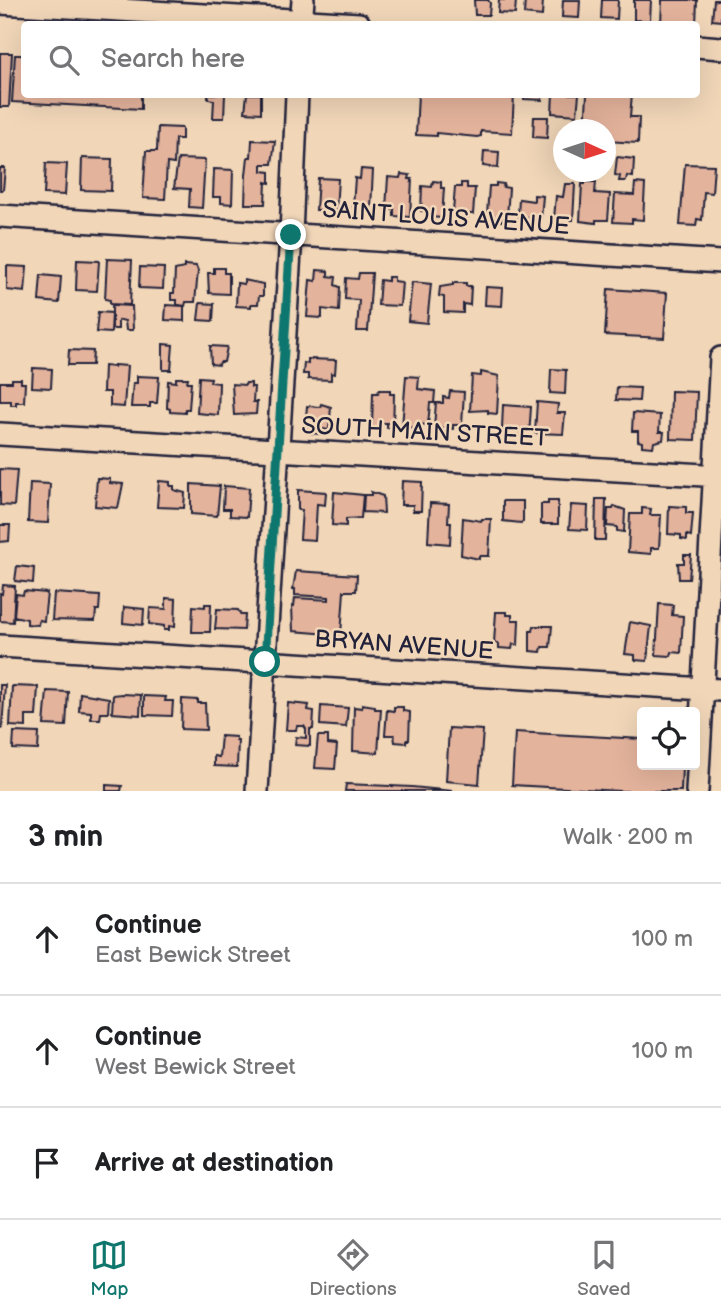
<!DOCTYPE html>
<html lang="en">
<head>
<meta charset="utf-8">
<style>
  body { margin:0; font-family:"Balsamiq Sans",sans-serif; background:#f2f2f2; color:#202124 }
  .controls { position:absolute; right:21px; bottom:21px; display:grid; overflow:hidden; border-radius:7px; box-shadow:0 7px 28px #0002 }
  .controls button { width:63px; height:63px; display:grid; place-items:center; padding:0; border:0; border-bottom:2px solid #e0e0e0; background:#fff; color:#202124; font:35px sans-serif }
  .compass { position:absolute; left:553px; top:119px; width:63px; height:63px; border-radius:50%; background:#fff; box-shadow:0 7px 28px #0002; rotate:93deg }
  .stop { position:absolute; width:21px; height:21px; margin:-16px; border:5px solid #0f766e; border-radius:50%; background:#fff }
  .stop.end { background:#0f766e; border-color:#fff; box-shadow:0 2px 7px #0008 }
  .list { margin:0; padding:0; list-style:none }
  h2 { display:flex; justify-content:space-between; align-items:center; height:91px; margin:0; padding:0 28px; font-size:30px }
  h2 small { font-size:23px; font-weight:400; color:#757577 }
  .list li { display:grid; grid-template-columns:46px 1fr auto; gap:21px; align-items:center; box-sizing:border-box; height:112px; padding:0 28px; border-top:2px solid #e0e0e0 }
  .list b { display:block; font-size:26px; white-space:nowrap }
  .list p { margin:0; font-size:23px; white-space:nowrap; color:#757577 }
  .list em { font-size:23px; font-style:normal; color:#757577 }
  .icon { flex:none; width:38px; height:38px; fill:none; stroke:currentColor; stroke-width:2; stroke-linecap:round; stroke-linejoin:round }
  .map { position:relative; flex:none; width:721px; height:791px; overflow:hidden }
  .search { position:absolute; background:#fff; box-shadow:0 7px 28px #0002; left:21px; right:21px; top:21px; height:77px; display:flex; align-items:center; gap:18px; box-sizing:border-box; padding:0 24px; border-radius:7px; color:#757577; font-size:26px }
  .sheet { height:427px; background:#fff }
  nav { display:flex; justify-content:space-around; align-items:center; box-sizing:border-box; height:98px; border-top:2px solid #e0e0e0; background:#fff; font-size:19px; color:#757577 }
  nav a { display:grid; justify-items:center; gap:4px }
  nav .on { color:#0f766e }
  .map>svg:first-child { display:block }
</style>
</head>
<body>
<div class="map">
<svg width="721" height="791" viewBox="0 0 721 791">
  <rect width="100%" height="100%" fill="#f1d6b8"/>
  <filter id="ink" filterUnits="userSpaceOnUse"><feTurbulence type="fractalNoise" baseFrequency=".0143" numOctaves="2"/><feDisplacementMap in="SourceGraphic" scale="14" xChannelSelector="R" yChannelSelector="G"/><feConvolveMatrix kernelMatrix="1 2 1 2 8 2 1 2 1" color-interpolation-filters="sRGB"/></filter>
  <g filter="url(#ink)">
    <path fill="#e4b39c" stroke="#22223b" stroke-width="2" d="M 474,0 L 488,0 L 490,3 L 489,15 L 475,15 Z
      M 499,0 L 516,0 L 515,14 L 498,13 Z
      M 525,0 L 543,0 L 542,16 L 524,14 Z
      M 563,0 L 580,0 L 579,18 L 562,17 Z
      M 602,0 L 618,0 L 617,19 L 601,18 Z
      M 634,0 L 651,0 L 650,21 L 634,20 Z
      M 662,0 L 697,0 L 696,24 L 661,24 Z
      M 714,0 L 721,0 L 721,21 L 712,20 Z
      M 0,53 L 12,53 L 9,107 L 0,107 Z
      M 15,55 L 24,55 L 24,94 L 141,94 L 141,109 L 12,102 Z
      M 208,94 L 225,94 L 224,118 L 213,118 L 214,100 L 208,99 Z
      M 247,94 L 261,94 L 261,113 L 245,112 Z
      M 418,94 L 514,94 L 512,133 L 481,131 L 481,136 L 477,137 L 437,133 L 437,136 L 416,135 Z
      M 524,94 L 543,94 L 542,100 L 524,99 Z
      M 553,94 L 579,94 L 577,115 L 552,113 Z
      M 587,94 L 632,94 L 630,117 L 639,117 L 638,143 L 606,141 L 606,130 L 585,130 Z
      M 534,117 L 548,117 L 547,138 L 533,137 Z
      M 158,127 L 182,128 L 182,139 L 175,139 L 174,164 L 167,163 L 165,199 L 143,198 L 146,151 L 157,151 Z
      M 252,140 L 275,141 L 272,164 L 262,164 L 262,171 L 270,172 L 270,183 L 266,182 L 265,204 L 245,204 L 246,175 L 248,157 L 251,157 Z
      M 484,151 L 499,152 L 498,168 L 483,166 Z
      M 617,157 L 634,159 L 633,177 L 627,176 L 626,181 L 619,181 L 620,176 L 615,175 Z
      M 82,158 L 112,159 L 111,191 L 81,190 Z
      M 178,159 L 205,160 L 202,208 L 189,207 L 190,189 L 174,188 Z
      M 46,163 L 67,164 L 65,195 L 44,194 Z
      M 685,164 L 714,165 L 712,193 L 704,192 L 702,220 L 697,219 L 696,226 L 680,225 Z
      M 0,168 L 5,168 L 3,190 L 0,190 Z
      M 214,169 L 233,170 L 232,204 L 221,203 L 221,197 L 213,197 Z
      M 361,169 L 373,170 L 371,208 L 368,208 L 368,211 L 354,210 L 353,206 L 355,178 L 360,179 Z
      M 401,174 L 410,175 L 409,179 L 412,179 L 410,217 L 394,216 L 394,209 L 386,209 L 388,177 L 400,178 Z
      M 318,178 L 338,179 L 336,210 L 316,210 Z
      M 433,181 L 441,182 L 441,188 L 444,188 L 442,218 L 430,217 L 430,211 L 421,211 L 422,186 L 432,187 Z
      M 585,182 L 596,182 L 595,193 L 610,194 L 608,220 L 596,220 L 596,223 L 580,221 L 582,184 L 585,184 Z
      M 461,183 L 467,183 L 467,188 L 475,188 L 473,214 L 468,214 L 468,217 L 459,217 L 459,213 L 453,212 L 455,187 L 461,187 Z
      M 496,183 L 504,184 L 503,187 L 509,188 L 507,217 L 502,216 L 502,221 L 492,220 L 493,215 L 487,215 L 489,186 L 496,186 Z
      M 635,183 L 645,184 L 643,220 L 632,219 L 632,223 L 613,222 L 615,194 L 634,195 Z
      M 565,184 L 575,184 L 573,220 L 569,220 L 569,222 L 554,219 L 556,196 L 563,197 Z
      M 534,195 L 543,196 L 541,218 L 534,218 L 534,221 L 527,220 L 527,217 L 518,216 L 519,199 L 534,201 Z
      M 107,259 L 132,260 L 130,305 L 110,304 L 110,300 L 105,299 Z
      M 77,260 L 99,261 L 97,291 L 76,290 Z
      M 184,265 L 196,266 L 198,271 L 195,302 L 186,302 L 185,306 L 177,305 L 177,300 L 171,300 L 171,293 L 174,293 L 175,270 L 184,268 Z
      M 7,266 L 27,267 L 25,292 L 7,290 Z
      M 140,267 L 164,268 L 163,289 L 139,288 Z
      M 214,268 L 224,268 L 224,273 L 229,273 L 229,294 L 209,293 L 208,273 L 214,273 Z
      M 317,270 L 328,271 L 328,276 L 336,277 L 335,285 L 340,287 L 339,311 L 322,309 L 322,318 L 307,317 L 310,280 L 316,281 Z
      M 359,273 L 372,273 L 368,331 L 357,331 L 359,300 L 345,299 L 346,278 L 358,279 Z
      M 41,275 L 61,277 L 59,303 L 39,301 Z
      M 388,277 L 394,277 L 394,281 L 402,282 L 400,306 L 378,305 L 380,280 L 388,281 Z
      M 244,280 L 263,284 L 263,296 L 259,296 L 258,304 L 251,304 L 251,307 L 236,306 L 237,283 L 244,284 Z
      M 412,282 L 431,284 L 427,323 L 408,321 Z
      M 453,283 L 466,283 L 466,286 L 471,286 L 470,305 L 463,304 L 463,313 L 444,312 L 444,297 L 439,296 L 440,287 L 453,285 Z
      M 486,287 L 503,288 L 502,306 L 485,305 Z
      M 608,289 L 667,293 L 664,338 L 605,335 Z
      M 200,303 L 214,304 L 213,321 L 198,320 Z
      M 112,305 L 132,306 L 133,330 L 126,330 L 125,321 L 121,320 L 118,321 L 118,329 L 112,329 Z
      M 166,305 L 184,306 L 184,321 L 165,320 Z
      M 98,312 L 112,313 L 111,333 L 96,332 Z
      M 163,344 L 173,345 L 171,370 L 163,370 Z
      M 210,346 L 227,347 L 224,362 L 220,362 L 219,365 L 211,364 Z
      M 69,350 L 93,351 L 92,365 L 68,365 Z
      M 308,359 L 336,360 L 335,374 L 331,373 L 331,380 L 308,379 L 308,374 L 303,374 L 304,363 L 308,364 Z
      M 114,365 L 127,366 L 124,407 L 110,406 L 110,392 L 103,392 L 104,366 L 114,367 Z
      M 33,368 L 52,369 L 51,388 L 32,387 Z
      M 551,369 L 566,370 L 565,394 L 550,393 Z
      M 481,372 L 499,376 L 497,414 L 488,413 L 488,410 L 470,411 L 472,375 L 481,376 Z
      M 137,376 L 159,377 L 157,403 L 150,403 L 150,407 L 131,407 L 133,383 L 137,383 Z
      M 406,376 L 419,377 L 418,389 L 435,391 L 434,403 L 430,403 L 428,425 L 418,424 L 418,428 L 402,427 Z
      M 199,377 L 211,378 L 210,382 L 219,383 L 218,415 L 197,413 Z
      M 176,378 L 188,378 L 187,382 L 191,382 L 189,409 L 185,409 L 185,413 L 170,412 L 170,409 L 167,408 L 168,381 L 176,382 Z
      M 12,379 L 21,379 L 21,383 L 25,383 L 24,402 L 16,402 L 16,405 L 11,405 L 11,401 L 0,401 L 0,382 L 12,382 Z
      M 246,383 L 251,383 L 251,387 L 254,387 L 253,402 L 257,402 L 256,414 L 234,415 L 232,384 L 245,385 Z
      M 617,387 L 640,388 L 639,401 L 616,400 Z
      M 379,390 L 390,390 L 390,394 L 394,394 L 393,429 L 387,428 L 387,423 L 380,423 L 379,428 L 372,428 L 373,393 L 378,393 Z
      M 450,391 L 464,392 L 462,425 L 453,425 L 453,429 L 434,427 L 436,403 L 443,403 L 443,397 L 449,398 Z
      M 671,391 L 697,392 L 695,440 L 670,439 Z
      M 537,402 L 558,404 L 557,413 L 565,413 L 563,434 L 535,433 Z
      M 321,404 L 331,407 L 329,430 L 321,429 L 321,434 L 309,433 L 309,428 L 305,428 L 307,406 L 320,407 Z
      M 503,405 L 531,407 L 529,437 L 510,436 L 510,430 L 502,429 Z
      M 633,413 L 660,415 L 659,432 L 664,432 L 663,440 L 654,442 L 653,447 L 642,446 L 642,442 L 638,441 L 638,431 L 632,431 Z
      M 0,469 L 17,470 L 14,506 L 0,505 Z
      M 97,478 L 110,479 L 110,483 L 123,484 L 118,508 L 95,506 Z
      M 159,481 L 170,482 L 170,486 L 174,486 L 174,490 L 185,493 L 184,508 L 157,507 Z
      M 402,481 L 422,482 L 421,511 L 413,511 L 413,505 L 401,505 Z
      M 30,483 L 50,484 L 48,523 L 28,522 Z
      M 191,484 L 220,486 L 217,516 L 191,514 Z
      M 224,486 L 249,488 L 247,517 L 230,516 L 230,509 L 223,509 Z
      M 298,490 L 326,492 L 325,505 L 317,504 L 315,540 L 300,539 L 302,510 L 298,510 Z
      M 334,492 L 363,495 L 361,518 L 346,519 L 346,526 L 332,525 Z
      M 371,492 L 383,496 L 384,513 L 363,512 L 364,495 L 371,495 Z
      M 596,499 L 606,499 L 605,540 L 595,540 Z
      M 503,501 L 523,501 L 523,521 L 521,523 L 503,521 Z
      M 548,501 L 558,501 L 558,524 L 541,524 L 541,504 L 548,504 Z
      M 430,503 L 449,504 L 448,522 L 451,522 L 450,544 L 428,542 Z
      M 571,505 L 588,506 L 587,530 L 569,529 Z
      M 614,506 L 625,510 L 624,532 L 617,531 L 617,527 L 607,526 L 608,509 L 613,509 Z
      M 669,506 L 686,507 L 686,513 L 693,513 L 691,536 L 687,535 L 687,540 L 681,539 L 681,535 L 668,534 Z
      M 642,508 L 651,509 L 650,515 L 661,515 L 659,548 L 651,548 L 651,554 L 628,552 L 630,514 L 642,514 Z
      M 463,518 L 481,521 L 482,519 L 491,519 L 489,556 L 479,556 L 479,559 L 461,555 Z
      M 0,525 L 10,525 L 9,541 L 0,542 Z
      M 684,555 L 691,555 L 689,579 L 679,579 L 678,563 L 684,563 Z
      M 17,566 L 34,568 L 33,583 L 15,581 Z
      M 296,571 L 357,575 L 356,591 L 344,591 L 341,635 L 293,631 L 292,606 L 294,606 L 295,598 L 329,600 L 329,597 L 295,595 L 295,589 L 293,589 Z
      M 3,585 L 15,586 L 13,622 L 0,621 L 0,593 L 2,594 Z
      M 24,591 L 47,593 L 44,621 L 39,620 L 38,625 L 27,624 L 27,619 L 14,616 L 16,594 L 23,595 Z
      M 54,593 L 100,596 L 99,610 L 96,610 L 95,621 L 52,620 Z
      M 166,598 L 176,599 L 175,627 L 169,626 L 169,630 L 164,630 L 164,626 L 149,624 L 150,608 L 166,609 Z
      M 205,604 L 211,604 L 210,632 L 192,632 L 193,606 L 205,607 Z
      M 659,604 L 673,605 L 672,615 L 683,616 L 681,653 L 672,652 L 671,656 L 656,655 Z
      M 124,607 L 144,609 L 143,625 L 123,623 Z
      M 217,609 L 238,610 L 241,615 L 245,615 L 244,630 L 215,629 Z
      M 496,612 L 507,612 L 507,615 L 512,615 L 512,620 L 519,620 L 518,645 L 513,644 L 512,649 L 499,648 L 499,644 L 494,643 Z
      M 630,622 L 651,626 L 647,661 L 635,660 L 635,655 L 625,654 Z
      M 534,626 L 552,626 L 550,647 L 542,647 L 541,652 L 530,651 L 530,631 L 533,631 Z
      M 0,685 L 5,685 L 2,729 L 0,728 Z
      M 12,686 L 38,687 L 36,716 L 26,716 L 26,727 L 10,726 Z
      M 47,691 L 68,692 L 66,726 L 44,725 Z
      M 80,693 L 109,698 L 108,713 L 101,713 L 100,719 L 91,719 L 91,712 L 79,711 Z
      M 122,694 L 141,695 L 140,715 L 112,713 L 113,695 Z
      M 144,696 L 166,697 L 165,701 L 173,701 L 172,716 L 144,715 Z
      M 182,699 L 198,700 L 198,703 L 205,703 L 206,730 L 181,729 Z
      M 288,703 L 309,705 L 308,710 L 314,711 L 313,729 L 310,729 L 310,746 L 295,745 L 296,737 L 306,738 L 306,729 L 304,726 L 297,726 L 296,730 L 286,730 Z
      M 362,704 L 375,706 L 375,709 L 381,709 L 378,753 L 353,751 L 354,707 L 362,708 Z
      M 321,706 L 348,708 L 346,727 L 320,725 Z
      M 394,707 L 403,707 L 403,711 L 410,712 L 409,740 L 406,740 L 406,743 L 395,742 L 394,735 L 385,735 L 387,710 L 394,711 Z
      M 449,728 L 483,730 L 479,784 L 446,781 Z
      M 14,732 L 39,733 L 38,750 L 13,749 Z
      M 515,732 L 642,739 L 642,765 L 682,765 L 681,791 L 620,791 L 512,785 Z
      M 221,736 L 236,737 L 236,740 L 238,740 L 237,767 L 214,766 L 214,756 L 219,757 Z
      M 318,736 L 328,736 L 328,744 L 337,745 L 335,769 L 315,768 Z
      M 346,784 L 412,787 L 453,791 L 345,791 Z
      M 106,785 L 122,786 L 121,791 L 106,791 Z"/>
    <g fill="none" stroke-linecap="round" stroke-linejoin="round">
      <defs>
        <path id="minor" d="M 0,3 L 359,24
          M 301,24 L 303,0
          M 696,46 L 721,48
          M 0,216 L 721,262
          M 0,434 L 721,476
          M 0,646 L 721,690
          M 257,791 L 291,235 L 297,94
          M 697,791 L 721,358"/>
      </defs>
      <use href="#minor" stroke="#22223b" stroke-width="26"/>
      <use href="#minor" stroke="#f1d6b8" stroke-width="21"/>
    </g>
  </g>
  <g fill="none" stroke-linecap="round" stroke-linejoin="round" filter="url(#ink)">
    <path stroke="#0f766e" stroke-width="9" d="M 265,662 L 291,235"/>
  </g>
  <g text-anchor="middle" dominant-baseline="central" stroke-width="5" stroke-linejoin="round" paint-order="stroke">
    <g font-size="24" fill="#22223b" stroke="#f1d6b8">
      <text transform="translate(446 218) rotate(4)">SAINT LOUIS AVENUE</text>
      <text transform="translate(425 432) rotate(3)">SOUTH MAIN STREET</text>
      <text transform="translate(404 645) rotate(4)">BRYAN AVENUE</text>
    </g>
  </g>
</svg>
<div class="controls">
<button><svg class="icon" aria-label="locate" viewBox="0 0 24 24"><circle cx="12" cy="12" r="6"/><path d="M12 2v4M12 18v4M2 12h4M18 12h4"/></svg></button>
</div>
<svg class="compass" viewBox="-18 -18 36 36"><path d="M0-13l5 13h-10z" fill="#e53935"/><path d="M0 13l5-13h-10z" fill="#757577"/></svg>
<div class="stop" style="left:265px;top:662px"></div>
<div class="stop end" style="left:291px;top:235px"></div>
<div class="search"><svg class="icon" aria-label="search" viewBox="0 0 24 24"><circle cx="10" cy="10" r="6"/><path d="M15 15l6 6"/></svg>Search here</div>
</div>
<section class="sheet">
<h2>3 min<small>Walk · 200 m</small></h2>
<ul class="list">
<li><svg class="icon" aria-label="ahead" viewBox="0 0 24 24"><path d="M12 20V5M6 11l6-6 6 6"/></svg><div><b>Continue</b><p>East Bewick Street</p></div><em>100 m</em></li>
<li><svg class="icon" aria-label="ahead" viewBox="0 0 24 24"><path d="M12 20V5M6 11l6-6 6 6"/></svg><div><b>Continue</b><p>West Bewick Street</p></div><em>100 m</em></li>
<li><svg class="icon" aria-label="arrive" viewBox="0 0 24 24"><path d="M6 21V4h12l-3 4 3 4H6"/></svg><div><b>Arrive at destination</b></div></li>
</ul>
</section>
<nav>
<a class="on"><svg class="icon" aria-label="map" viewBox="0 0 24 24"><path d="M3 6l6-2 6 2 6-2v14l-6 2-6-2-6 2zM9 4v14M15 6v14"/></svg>Map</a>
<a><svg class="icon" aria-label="directions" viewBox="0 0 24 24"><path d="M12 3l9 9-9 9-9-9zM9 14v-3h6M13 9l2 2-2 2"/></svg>Directions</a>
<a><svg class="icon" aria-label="saved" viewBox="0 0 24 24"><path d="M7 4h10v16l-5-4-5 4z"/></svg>Saved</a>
</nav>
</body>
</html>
